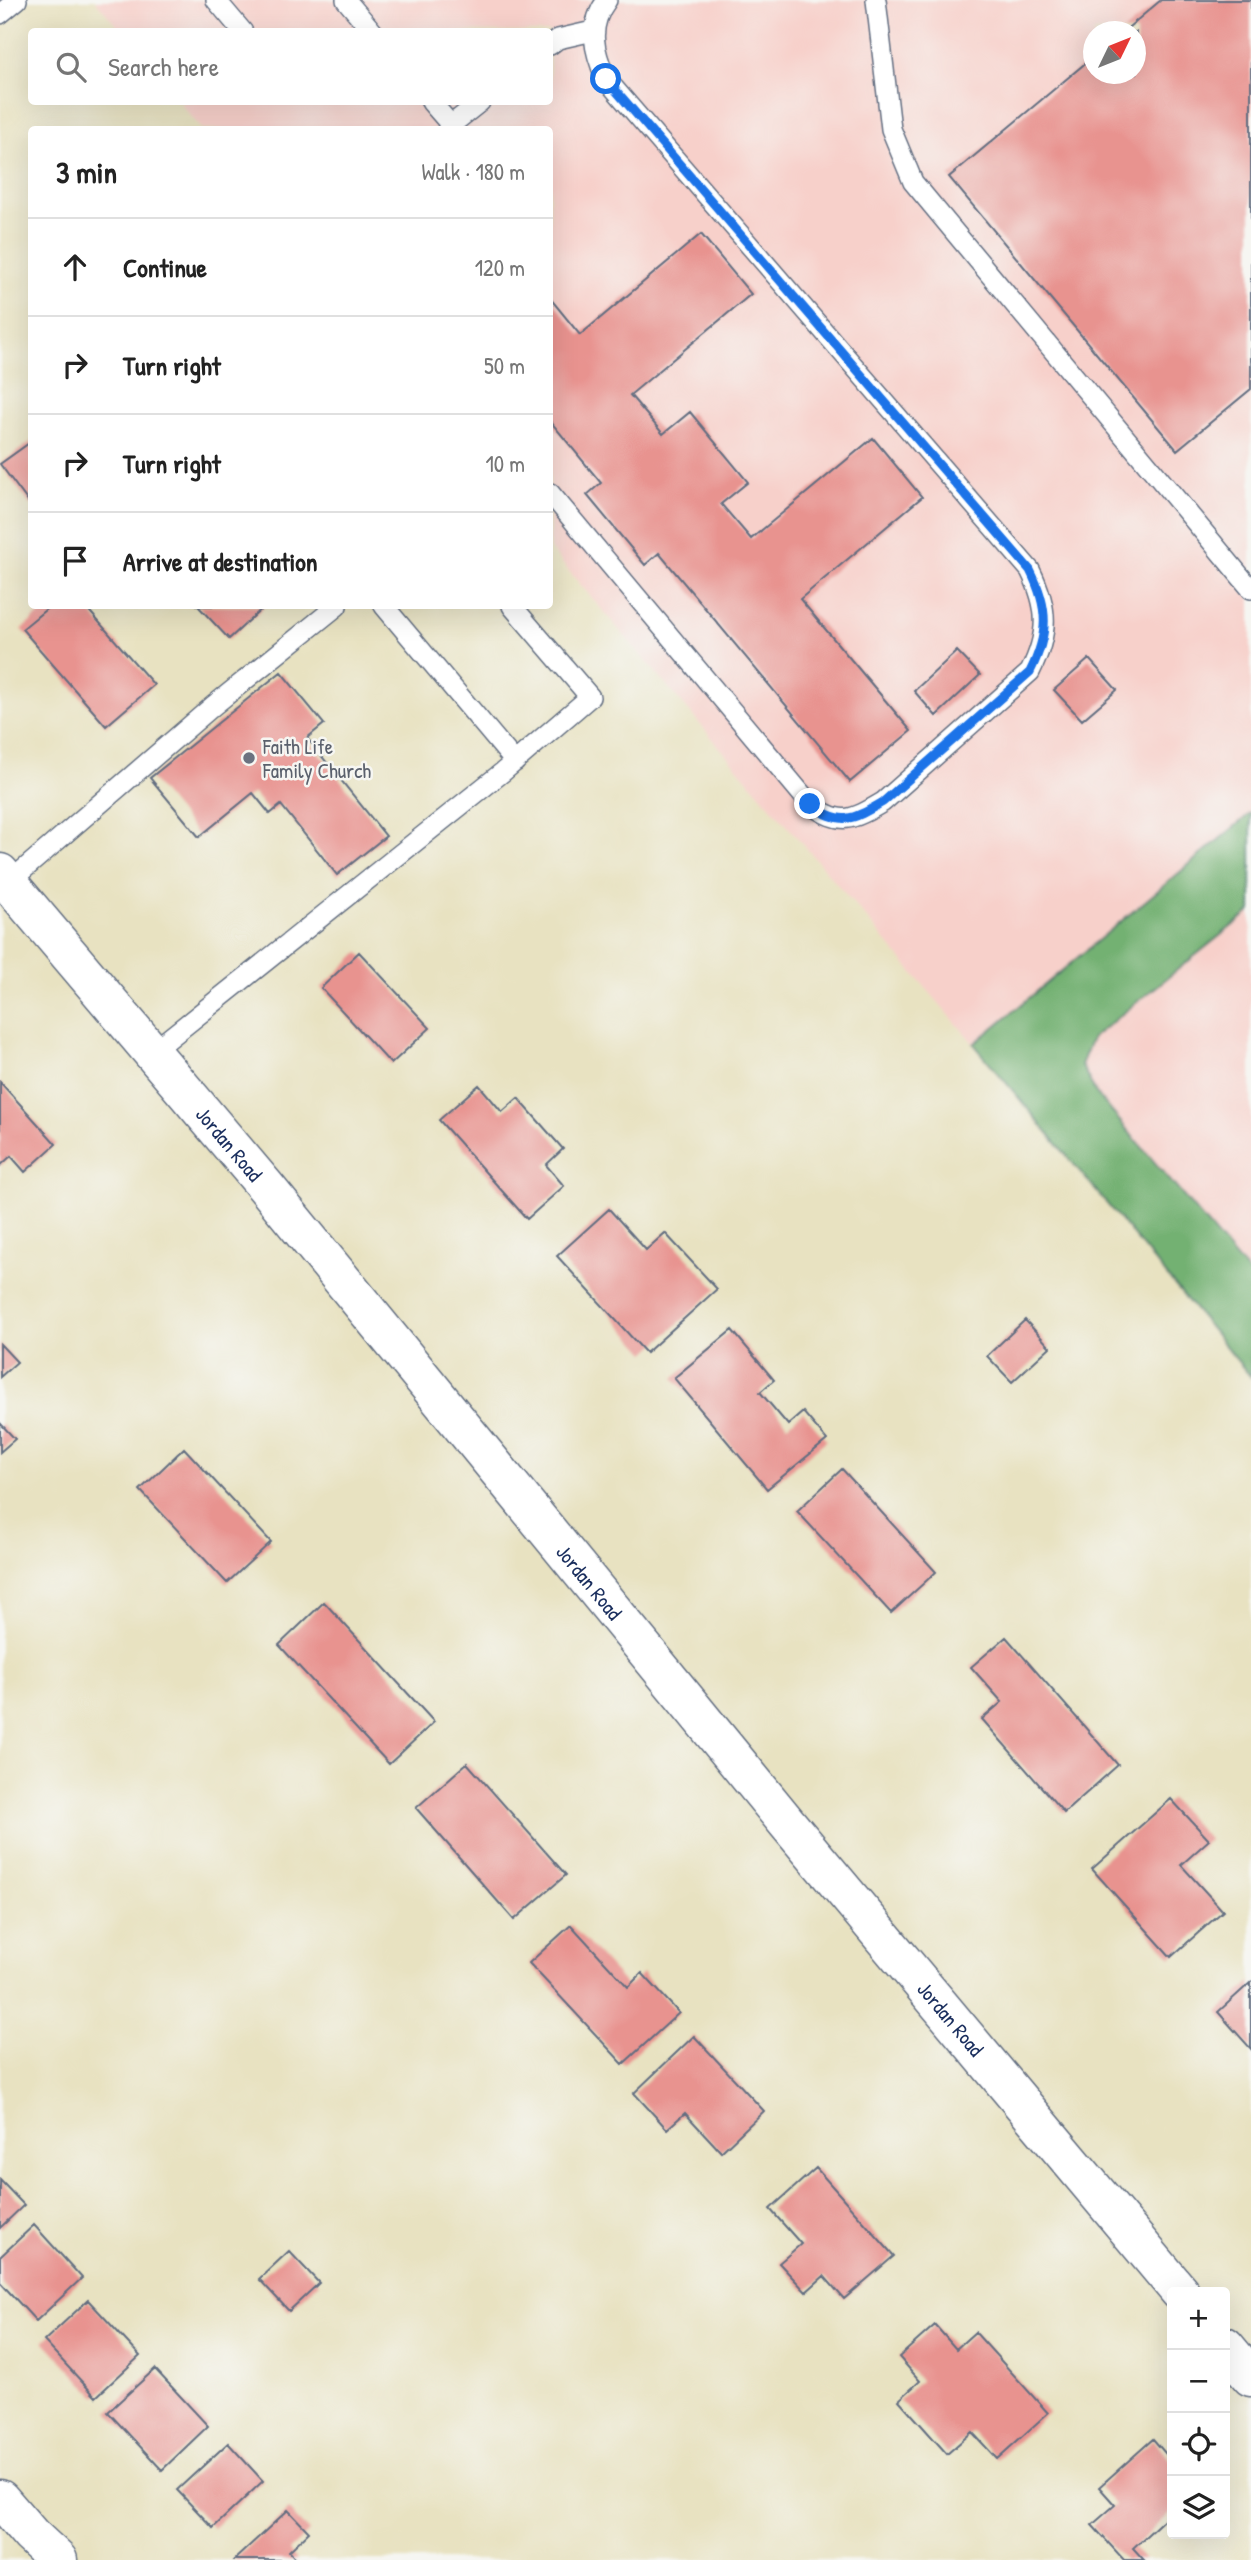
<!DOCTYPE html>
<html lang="en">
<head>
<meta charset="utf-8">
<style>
  body { margin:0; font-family:"Patrick Hand",sans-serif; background:#f2f2f2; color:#222 }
  .controls { position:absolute; right:21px; bottom:21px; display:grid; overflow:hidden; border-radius:7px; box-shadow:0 7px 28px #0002 }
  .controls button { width:63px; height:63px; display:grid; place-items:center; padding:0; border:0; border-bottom:2px solid #e0e0e0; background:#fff; color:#222; font:35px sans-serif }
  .compass { position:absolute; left:1083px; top:21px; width:63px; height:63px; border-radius:50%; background:#fff; box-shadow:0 7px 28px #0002; rotate:47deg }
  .stop { position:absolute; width:21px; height:21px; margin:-16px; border:5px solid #1a73e8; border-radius:50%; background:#fff }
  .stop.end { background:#1a73e8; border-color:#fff; box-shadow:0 2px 7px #0008 }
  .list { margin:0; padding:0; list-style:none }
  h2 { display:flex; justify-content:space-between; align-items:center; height:91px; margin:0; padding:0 28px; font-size:30px }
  h2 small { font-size:23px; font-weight:400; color:#767676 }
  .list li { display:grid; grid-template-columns:46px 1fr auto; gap:21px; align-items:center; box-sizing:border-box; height:98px; padding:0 28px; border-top:2px solid #e0e0e0 }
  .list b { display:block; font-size:26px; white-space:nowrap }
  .list em { font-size:23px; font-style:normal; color:#767676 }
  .icon { flex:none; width:38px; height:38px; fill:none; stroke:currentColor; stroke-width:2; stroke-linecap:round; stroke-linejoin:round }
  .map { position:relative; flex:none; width:1251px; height:2560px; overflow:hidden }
  .search { position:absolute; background:#fff; box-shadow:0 7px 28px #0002; left:28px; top:28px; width:525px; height:77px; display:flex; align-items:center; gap:18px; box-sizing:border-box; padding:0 24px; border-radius:7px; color:#767676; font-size:26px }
  .panel { position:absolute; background:#fff; box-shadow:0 7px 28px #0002; left:28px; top:126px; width:525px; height:483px; border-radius:7px }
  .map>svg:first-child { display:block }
</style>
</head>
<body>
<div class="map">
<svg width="1251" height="2560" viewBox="0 0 1251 2560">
  <rect width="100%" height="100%" fill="#f6f6f2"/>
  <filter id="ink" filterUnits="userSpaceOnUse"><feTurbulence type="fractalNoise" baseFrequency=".0143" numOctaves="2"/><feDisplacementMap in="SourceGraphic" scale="14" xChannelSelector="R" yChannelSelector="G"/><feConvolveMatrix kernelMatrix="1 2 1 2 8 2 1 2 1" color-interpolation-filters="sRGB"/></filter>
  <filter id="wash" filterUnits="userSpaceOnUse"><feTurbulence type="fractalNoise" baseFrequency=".00686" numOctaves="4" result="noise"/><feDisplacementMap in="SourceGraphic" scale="28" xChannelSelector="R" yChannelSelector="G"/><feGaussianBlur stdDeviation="1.57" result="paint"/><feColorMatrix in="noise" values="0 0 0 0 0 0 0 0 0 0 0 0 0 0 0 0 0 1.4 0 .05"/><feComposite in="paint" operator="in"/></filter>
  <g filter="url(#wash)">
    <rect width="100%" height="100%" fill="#e8e2c1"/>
    <path fill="#f7d0ca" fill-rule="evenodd" d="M 95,0 L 1251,0 L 1251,813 L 974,1044 L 550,549 L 550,130 L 202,129 L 179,102 L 550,102 L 550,32 L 121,31 ZM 1094,32 L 1136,32 L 1136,74 L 1094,74 Z
      M 1251,911 L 1251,1276 L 1096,1093 L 1081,1065 L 1092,1038 Z"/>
    <path fill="#73b172" stroke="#477068" stroke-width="2" d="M 1251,813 L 1251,911 L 1092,1038 L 1081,1065 L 1096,1093 L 1251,1276 L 1251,1377 L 974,1044 Z"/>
    <g id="blocks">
      <path fill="#e8938f" d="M 1161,0 L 1251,0 L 1251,389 L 1177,450 L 949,177 L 1094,56 L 1094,74 L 1136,74 L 1136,32 L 1123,32 Z
        M 701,234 L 751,294 L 630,395 L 663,434 L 690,412 L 748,482 L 721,504 L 751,539 L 873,438 L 922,497 L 800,599 L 911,731 L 850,782 L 659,553 L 645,565 L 587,495 L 601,483 L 550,421 L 550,298 L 580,335 Z
        M 32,441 L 32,507 L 0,464 Z
        M 50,606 L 85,606 L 154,685 L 106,726 L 22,629 Z
        M 198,606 L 265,606 L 229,639 Z
        M 957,651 L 980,675 L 936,716 L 914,691 Z
        M 1089,659 L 1117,690 L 1082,720 L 1054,690 Z
        M 281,672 L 324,724 L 307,738 L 386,836 L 337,875 L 281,805 L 270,814 L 253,793 L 199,837 L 150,778 Z
        M 359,952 L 430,1028 L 391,1064 L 321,988 Z
        M 0,1082 L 56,1144 L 25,1172 L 11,1156 L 0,1166 Z
        M 479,1085 L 502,1112 L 518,1098 L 563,1149 L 546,1165 L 564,1186 L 527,1219 L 439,1120 Z
        M 609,1209 L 646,1250 L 665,1233 L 717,1289 L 646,1353 L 557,1256 Z
        M 1025,1320 L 1050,1347 L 1012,1382 L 987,1356 Z
        M 732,1330 L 774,1380 L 760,1392 L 788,1425 L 803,1412 L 827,1440 L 767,1489 L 674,1378 Z
        M 0,1344 L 17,1362 L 0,1377 Z
        M 0,1423 L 15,1439 L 0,1452 Z
        M 184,1448 L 271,1542 L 227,1583 L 140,1490 Z
        M 842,1469 L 936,1572 L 891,1613 L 797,1511 Z
        M 324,1602 L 434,1722 L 389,1764 L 279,1645 Z
        M 1006,1637 L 1118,1765 L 1064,1813 L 982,1719 L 1002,1702 L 971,1667 Z
        M 467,1763 L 566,1875 L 514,1920 L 416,1808 Z
        M 1171,1799 L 1209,1840 L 1181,1865 L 1223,1911 L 1171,1957 L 1092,1869 Z
        M 571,1925 L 628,1987 L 642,1973 L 679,2013 L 623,2064 L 529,1963 Z
        M 1251,1982 L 1251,2049 L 1218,2012 Z
        M 694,2036 L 764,2111 L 721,2152 L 685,2113 L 667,2129 L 634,2093 Z
        M 816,2168 L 894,2256 L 844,2299 L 824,2276 L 806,2292 L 779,2263 L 801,2244 L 770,2209 Z
        M 0,2180 L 24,2205 L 0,2228 Z
        M 34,2225 L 82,2278 L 36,2321 L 0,2282 L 0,2257 Z
        M 289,2251 L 319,2283 L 289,2311 L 259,2279 Z
        M 88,2300 L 140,2356 L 96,2397 L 44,2341 Z
        M 935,2325 L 956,2349 L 975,2332 L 1048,2413 L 997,2459 L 972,2432 L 947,2454 L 899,2400 L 920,2381 L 899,2357 Z
        M 155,2369 L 208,2426 L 162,2470 L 108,2412 Z
        M 1153,2439 L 1172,2461 L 1172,2512 L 1133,2548 L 1144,2560 L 1124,2560 L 1092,2525 L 1115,2505 L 1099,2487 Z
        M 228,2443 L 263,2481 L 213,2528 L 177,2490 Z
        M 288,2510 L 309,2532 L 289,2551 L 297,2560 L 234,2560 Z"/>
    </g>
  </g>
  <g filter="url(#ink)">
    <use href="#blocks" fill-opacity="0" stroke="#636e81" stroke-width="2"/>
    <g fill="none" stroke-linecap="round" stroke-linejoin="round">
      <defs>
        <path id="lane" d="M 216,0 L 243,32
          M 346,0 L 373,32
          M 876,0 L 891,129 L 913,182 L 1251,589
          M 0,14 L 17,0
          M 550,45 L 558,39 L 593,31
          M 431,102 L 451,125 L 447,130
          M 451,125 L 480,102
          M 550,493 L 810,804 C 841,826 851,821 883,802 L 1030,672 C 1049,634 1049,608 1030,570 L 606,79 C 594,51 587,27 607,0
          M 384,606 L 515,762
          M 8,883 L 213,706 L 337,606
          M 152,1052 L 504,771 L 590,697 L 512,606"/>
        <g id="street">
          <path id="s1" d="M 0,873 L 266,1187 L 787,1823 L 1180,2292"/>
          <path d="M 1225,2346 L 1251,2377"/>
          <path d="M 0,2499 L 31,2535 L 58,2560"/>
        </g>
      </defs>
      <use href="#lane" stroke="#636e81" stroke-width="22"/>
      <use href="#street" stroke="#636e81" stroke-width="41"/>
      <use href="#lane" stroke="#fff" stroke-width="19"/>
      <use href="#street" stroke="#fff" stroke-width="38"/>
    </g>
  </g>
  <g fill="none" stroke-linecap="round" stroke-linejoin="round" filter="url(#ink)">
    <path stroke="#1a73e8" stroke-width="9" d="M 606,79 L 1030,570 C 1049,608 1049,634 1030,672 L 883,802 C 851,821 841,826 810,804"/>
  </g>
  <circle fill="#6b7280" stroke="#f6f6f2" stroke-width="2.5" cx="249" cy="758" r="7"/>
  <g text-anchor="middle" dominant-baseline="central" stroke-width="5" stroke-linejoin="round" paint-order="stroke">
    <g font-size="21" fill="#5b616d" stroke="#f6f6f2" text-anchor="start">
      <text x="263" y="746">Faith Life<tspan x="263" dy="24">Family Church</tspan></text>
    </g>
    <g font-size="21" fill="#1b2f5e" stroke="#f6f6f2">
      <text stroke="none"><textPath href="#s1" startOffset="355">Jordan Road</textPath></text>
      <text stroke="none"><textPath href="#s1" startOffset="922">Jordan Road</textPath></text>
      <text stroke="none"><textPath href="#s1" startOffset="1489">Jordan Road</textPath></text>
    </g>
  </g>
</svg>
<div class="controls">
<button>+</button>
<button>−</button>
<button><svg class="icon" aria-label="locate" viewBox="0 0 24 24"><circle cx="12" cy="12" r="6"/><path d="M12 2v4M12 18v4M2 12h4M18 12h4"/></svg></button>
<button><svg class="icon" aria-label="layers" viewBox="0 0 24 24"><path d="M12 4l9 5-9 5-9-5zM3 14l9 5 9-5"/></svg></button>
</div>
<svg class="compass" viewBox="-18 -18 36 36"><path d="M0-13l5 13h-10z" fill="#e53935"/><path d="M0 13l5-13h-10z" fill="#767676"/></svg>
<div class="stop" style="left:606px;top:79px"></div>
<div class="stop end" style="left:810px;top:804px"></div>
<div class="search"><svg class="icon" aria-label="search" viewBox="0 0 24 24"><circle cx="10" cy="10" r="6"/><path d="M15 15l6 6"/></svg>Search here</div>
<section class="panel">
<h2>3 min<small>Walk · 180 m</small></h2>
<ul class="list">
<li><svg class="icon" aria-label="ahead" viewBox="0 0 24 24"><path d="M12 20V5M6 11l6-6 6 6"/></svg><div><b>Continue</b></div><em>120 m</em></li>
<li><svg class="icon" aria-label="right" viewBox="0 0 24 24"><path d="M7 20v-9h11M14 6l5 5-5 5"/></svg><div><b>Turn right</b></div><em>50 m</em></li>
<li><svg class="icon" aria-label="right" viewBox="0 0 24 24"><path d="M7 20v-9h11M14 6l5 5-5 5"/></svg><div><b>Turn right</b></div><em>10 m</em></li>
<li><svg class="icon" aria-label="arrive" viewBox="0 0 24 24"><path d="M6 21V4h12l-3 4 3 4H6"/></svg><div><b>Arrive at destination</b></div></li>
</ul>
</section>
</div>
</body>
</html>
